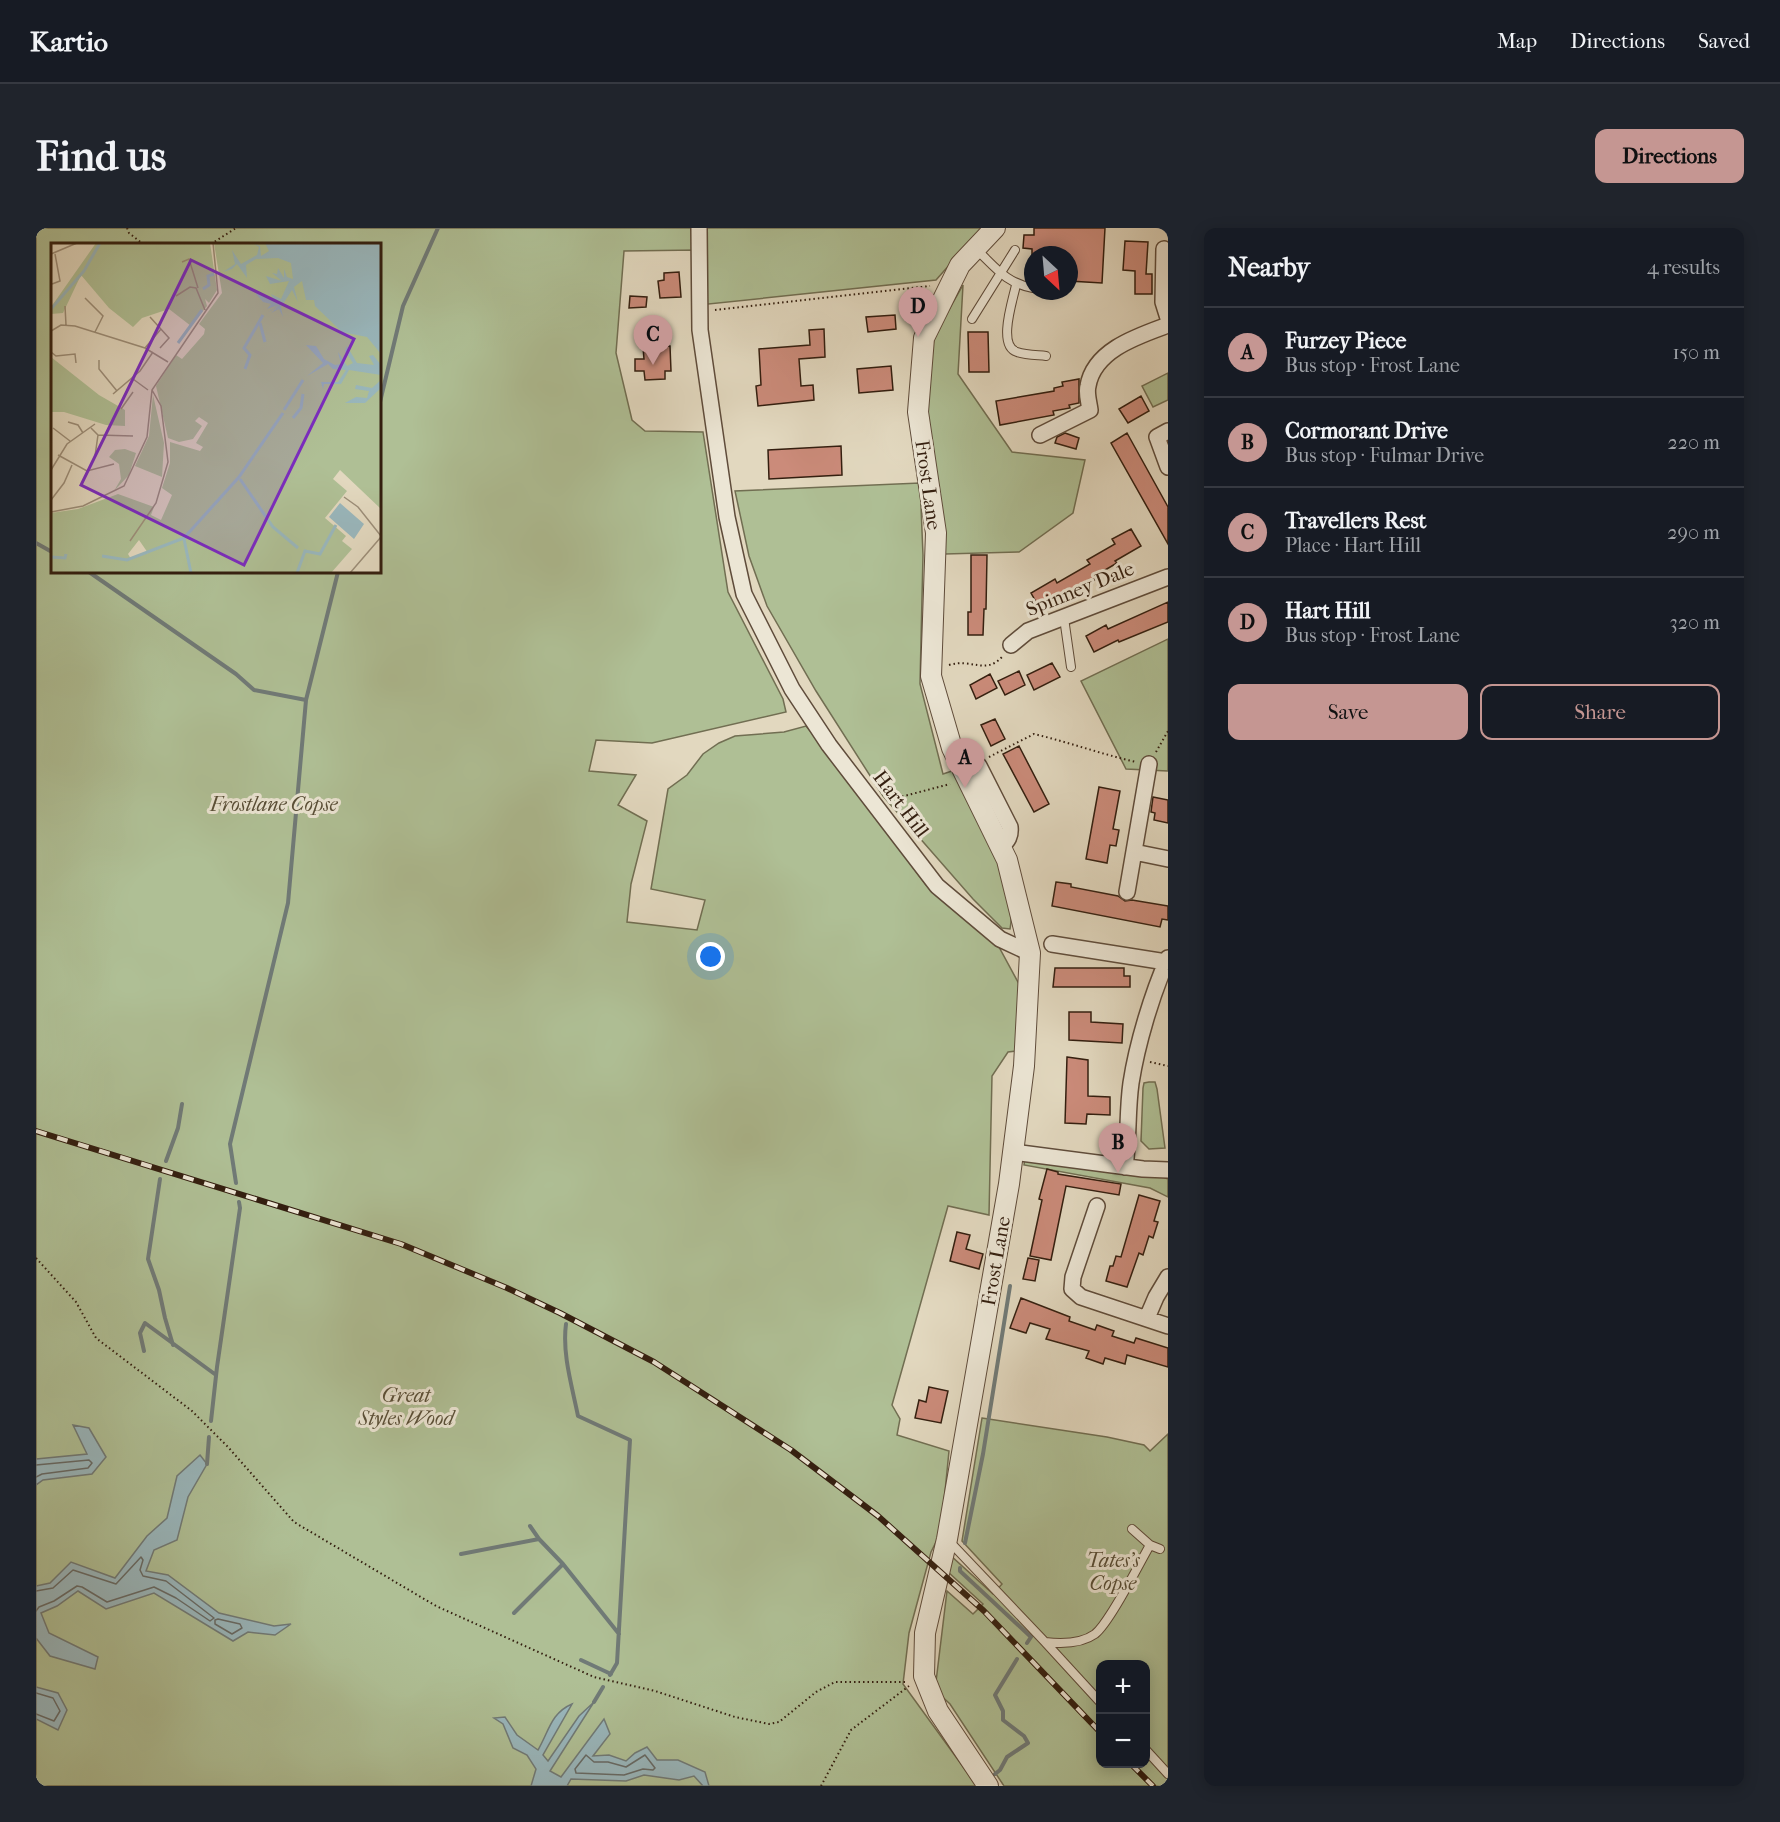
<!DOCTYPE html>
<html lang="en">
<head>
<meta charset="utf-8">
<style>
  body { margin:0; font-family:"IM FELL French Canon",serif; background:#20242c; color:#f1f3f6 }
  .controls { position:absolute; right:18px; bottom:18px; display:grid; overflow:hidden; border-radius:12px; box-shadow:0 3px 15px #0003 }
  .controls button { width:54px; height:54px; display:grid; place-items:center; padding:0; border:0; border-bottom:2px solid #363941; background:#171b24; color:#f1f3f6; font:30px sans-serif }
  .compass { position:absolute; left:988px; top:18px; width:54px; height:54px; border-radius:50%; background:#171b24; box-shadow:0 3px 15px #0003; rotate:154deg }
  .you { position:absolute; left:675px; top:729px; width:21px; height:21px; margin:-15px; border:4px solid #fff; border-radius:50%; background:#1a73e8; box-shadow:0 0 0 9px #1a73e833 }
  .badge { display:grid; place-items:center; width:39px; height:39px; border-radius:50%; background:#c59692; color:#111; font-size:20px; font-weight:700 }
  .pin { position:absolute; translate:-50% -50px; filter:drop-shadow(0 2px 3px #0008) }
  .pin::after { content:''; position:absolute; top:32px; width:21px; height:18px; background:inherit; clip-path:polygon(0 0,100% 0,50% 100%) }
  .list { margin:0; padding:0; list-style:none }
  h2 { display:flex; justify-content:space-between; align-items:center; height:78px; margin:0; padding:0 24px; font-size:26px }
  h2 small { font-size:20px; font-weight:400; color:#9ea1a6 }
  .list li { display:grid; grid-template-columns:39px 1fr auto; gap:18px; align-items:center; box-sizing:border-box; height:90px; padding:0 24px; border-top:2px solid #363941 }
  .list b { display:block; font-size:22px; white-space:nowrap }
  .list p { margin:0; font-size:20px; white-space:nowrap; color:#9ea1a6 }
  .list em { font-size:20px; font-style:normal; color:#9ea1a6 }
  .actions { display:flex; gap:12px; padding:18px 24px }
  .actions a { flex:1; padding:14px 0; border:2px solid #c59692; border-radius:12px; text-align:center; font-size:21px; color:#c59692 }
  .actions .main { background:#c59692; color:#111 }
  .map { position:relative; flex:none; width:1132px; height:1558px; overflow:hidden; border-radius:12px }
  header { display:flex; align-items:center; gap:36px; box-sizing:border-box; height:84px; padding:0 30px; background:#171b24; border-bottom:2px solid #363941 }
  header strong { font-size:28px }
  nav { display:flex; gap:33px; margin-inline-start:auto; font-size:21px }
  .intro { display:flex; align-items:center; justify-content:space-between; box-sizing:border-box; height:144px; padding:0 36px }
  h1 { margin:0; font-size:42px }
  .button { padding:15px 27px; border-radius:12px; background:#c59692; color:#111; font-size:21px; font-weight:700 }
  main { display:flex; gap:36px; padding:0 36px }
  aside { flex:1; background:#171b24; border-radius:12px; box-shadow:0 3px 15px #0003 }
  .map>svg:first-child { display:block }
</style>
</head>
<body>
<header>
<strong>Kartio</strong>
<nav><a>Map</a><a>Directions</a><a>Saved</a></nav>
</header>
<div class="intro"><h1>Find us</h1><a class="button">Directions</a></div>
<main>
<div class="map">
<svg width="1132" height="1558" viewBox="0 0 1132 1558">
  <rect width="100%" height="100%" fill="#e2d8bf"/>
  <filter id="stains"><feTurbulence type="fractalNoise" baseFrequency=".00333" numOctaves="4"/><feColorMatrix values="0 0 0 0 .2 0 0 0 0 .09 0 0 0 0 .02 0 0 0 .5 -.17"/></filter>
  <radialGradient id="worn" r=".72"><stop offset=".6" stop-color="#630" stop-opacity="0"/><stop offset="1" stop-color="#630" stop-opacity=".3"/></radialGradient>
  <path fill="#afbf95" stroke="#716e52" stroke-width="1.5" fill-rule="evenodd" d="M 0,0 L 946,0 L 900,52 L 663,77 L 661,22 L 588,23 L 580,125 L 596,192 L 609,203 L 667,204 L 692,364 L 747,471 L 750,484 L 616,515 L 560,512 L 553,543 L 600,547 L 582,577 L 611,593 L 595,656 L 591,694 L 661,702 L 669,672 L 615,661 L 632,561 L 651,547 L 667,526 L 683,515 L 699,508 L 748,504 L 770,498 L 806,541 L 890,657 L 957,708 L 983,756 L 980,823 L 972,824 L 956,848 L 953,987 L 912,978 L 856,1177 L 864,1191 L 861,1207 L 913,1223 L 905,1304 L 895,1324 L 873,1405 L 867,1456 L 941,1558 L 0,1558 ZM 16,16 L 344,16 L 344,344 L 16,344 Z
    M 927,57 L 922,146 L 976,224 L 1049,232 L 1037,285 L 983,324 L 909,326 L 890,184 L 898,108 Z
    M 1132,145 L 1132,172 L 1117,179 L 1106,158 Z
    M 884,255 L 887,327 L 884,456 L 907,546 L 919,542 C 939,581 983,658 974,701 L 966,700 L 937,671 L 847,568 L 780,463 L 731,378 L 713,328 L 699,263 Z
    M 1132,411 L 1132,543 L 1090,541 L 1045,453 Z
    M 1113,854 L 1119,854 L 1121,861 L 1129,920 L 1113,921 L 1105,913 L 1107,860 L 1108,855 Z
    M 989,930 L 1122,947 L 1132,951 L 1132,969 L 1114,960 L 988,937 Z
    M 946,1190 L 1071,1209 L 1108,1217 L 1114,1223 L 1132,1206 L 1132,1558 L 968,1558 L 914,1476 L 899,1462 L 911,1363 L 937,1386 L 947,1376 L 911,1343 L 915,1328 L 957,1366 L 966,1356 L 926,1313 ZM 1064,1436 L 1110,1436 L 1110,1536 L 1064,1536 Z"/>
  <path fill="#99b7bd" stroke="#707a77" stroke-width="1.5" d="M 37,1197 L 53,1200 L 70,1229 L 56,1246 L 7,1252 L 0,1257 L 0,1231 L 51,1226 Z
    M 164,1227 L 171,1236 L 152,1269 L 141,1312 L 118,1322 L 110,1343 L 132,1347 L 183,1385 L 238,1398 L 255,1396 L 239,1407 L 212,1404 L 197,1413 L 118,1365 L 70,1381 L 42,1363 L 21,1378 L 5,1385 L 13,1405 L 62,1429 L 59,1441 L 14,1428 L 0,1410 L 0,1358 L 14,1355 L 35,1334 L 79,1350 L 111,1308 L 131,1290 L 141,1248 Z
    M 0,1459 L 22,1465 L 31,1482 L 22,1502 L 0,1491 Z
    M 558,1474 L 514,1543 L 525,1549 L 568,1491 L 574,1506 L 557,1528 L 573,1527 L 590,1533 L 599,1525 L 611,1519 L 621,1532 L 642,1532 L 669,1544 L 673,1558 L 667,1558 L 658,1548 L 643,1552 L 608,1547 L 590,1553 L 535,1551 L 531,1558 L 495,1558 L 500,1541 L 491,1527 L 477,1520 L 467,1496 L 458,1490 L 469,1489 L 481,1507 L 502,1522 C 513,1503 515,1485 536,1476 L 507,1527 L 512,1533 L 543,1488 Z"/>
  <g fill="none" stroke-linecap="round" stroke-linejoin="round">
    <path stroke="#666a66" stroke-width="1.5" d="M 0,1237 L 53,1232 L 56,1235 L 52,1240 L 6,1246 L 0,1249
      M 0,1363 L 17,1360 L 37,1342 L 80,1356 L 105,1329 L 107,1332 L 104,1342 L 107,1348 L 130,1353 L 178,1390 L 174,1393 L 140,1370 L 118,1359 L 71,1374 L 46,1359 L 41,1358 L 18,1373 L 3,1379 L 0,1383
      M 182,1391 L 204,1396 L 206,1400 L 196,1406 L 179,1396 L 179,1392 Z
      M 0,1465 L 17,1470 L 24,1483 L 18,1493 L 0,1486
      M 550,1527 L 558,1534 L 572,1534 L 590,1539 L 609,1527 L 619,1540 L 617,1542 L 607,1541 L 588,1547 L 540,1545 L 539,1541 Z"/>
    <path stroke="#707a77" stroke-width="4" d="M 344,174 L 367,78 L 402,0
      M 0,315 L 16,324
      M 53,344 L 200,446 L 218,462 L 270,472
      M 130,933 L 142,900 L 146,876
      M 124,951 L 112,1031 L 123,1062 L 129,1090 L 137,1117
      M 200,955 L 194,916 L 252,675 L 270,472 L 302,344
      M 530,1096 C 526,1126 536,1158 542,1188 L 594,1212 L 581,1435 L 574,1447
      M 108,1123 L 104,1105 L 109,1095 L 180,1147
      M 175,1193 L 181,1139 L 204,980 L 203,974
      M 171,1236 L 173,1209
      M 494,1298 L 503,1311 L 527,1336 L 583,1406
      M 929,1315 L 947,1226 L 974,1058
      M 425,1326 L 503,1311
      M 924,1340 L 924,1343 L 995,1409 L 991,1415
      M 478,1385 L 527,1336
      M 545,1432 L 575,1446
      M 558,1474 L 567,1459
      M 959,1546 L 964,1542 L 971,1529 L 992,1515 L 988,1508 L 967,1492 L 967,1483 L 959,1467 L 981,1431"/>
  </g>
  <path fill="#cb8b7a" stroke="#331e0f" stroke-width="1.5" d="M 998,0 L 1069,0 L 1066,55 L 1033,53 L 1033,27 L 996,27 L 996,21 L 987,20 L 988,7 L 998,7 Z
    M 1089,13 L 1112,14 L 1110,46 L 1116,46 L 1116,66 L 1099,66 L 1099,43 L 1087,42 Z
    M 643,44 L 645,69 L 624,70 L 622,53 L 628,52 L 628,45 Z
    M 594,68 L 611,69 L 610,79 L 593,80 Z
    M 859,87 L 860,101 L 832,104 L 830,89 Z
    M 788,101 L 789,129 L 763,131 L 765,158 L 777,157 L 778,172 L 722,178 L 720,158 L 725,157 L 723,121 L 774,117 L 773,102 Z
    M 932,104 L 952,104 L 953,144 L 933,144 Z
    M 634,118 L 635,143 L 629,143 L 629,151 L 609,152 L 608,143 L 599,143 L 599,131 L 608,131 L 607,119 Z
    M 855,138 L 857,162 L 823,165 L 821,141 Z
    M 1043,151 L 1043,175 L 1033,177 L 1034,180 L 1017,183 L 1018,187 L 964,197 L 960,173 L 1018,163 L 1018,160 L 1027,158 L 1026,154 Z
    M 1105,168 L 1113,183 L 1092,195 L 1083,181 Z
    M 1029,205 L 1043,210 L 1040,221 L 1019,215 L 1021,209 Z
    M 1091,205 L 1132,279 L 1132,316 L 1075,215 Z
    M 805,218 L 806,247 L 733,251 L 732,222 Z
    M 1095,301 L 1105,318 L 1079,333 L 1081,335 L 1057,349 L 1059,352 L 1004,381 L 995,365 L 1019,351 L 1021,355 L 1054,336 L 1051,332 L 1079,316 L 1076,311 Z
    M 935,327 L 951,327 L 950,381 L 948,381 L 947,407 L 932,407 L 932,384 L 935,384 Z
    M 1132,374 L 1132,394 L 1083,414 L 1082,412 L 1058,424 L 1050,408 L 1070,397 L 1072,401 Z
    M 1016,435 L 1024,449 L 998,462 L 991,447 Z
    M 983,443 L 989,457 L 969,467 L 962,453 Z
    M 954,446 L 961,460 L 940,471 L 934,457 Z
    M 959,491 L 969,511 L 955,518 L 945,497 Z
    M 983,518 L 1013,576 L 998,584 L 967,526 Z
    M 1063,559 L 1084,563 L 1077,601 L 1083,602 L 1080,618 L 1074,617 L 1071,635 L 1050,631 Z
    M 1117,569 L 1132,572 L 1132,595 L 1118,592 L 1119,585 L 1115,584 Z
    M 1020,654 L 1035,656 L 1035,659 L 1082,668 L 1089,673 L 1096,672 L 1132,678 L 1132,692 L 1126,691 L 1124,699 L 1016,678 Z
    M 1019,740 L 1088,740 L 1088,748 L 1094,748 L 1094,759 L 1017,759 Z
    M 1033,784 L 1055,784 L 1055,794 L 1087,796 L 1086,815 L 1033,812 Z
    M 1031,829 L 1052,832 L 1052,868 L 1074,869 L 1074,887 L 1051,886 L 1050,896 L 1029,895 Z
    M 1011,941 L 1022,944 L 1022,946 L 1085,956 L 1083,967 L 1030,958 L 1015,1032 L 994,1028 L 1006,972 L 1003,971 Z
    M 1103,967 L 1124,973 L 1118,993 L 1122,994 L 1117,1010 L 1113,1008 L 1107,1027 L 1103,1025 L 1091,1059 L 1070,1053 L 1074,1038 L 1077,1038 L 1080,1028 L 1085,1029 Z
    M 921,1004 L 934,1007 L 930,1021 L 947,1026 L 943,1041 L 914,1033 Z
    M 992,1030 L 1003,1032 L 999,1053 L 987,1051 Z
    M 985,1070 L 1034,1089 L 1033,1093 L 1059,1102 L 1061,1097 L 1078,1103 L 1076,1108 L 1098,1115 L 1100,1110 L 1132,1120 L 1132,1139 L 1091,1127 L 1089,1136 L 1069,1130 L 1067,1136 L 1050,1130 L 1053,1123 L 1010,1111 L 1014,1101 L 994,1095 L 990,1105 L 974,1100 Z
    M 893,1159 L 912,1163 L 905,1195 L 879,1190 L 883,1172 L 890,1174 Z"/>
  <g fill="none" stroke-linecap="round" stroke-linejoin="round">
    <defs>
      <path id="service" d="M 941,22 C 960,40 970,55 997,60
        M 980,57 C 977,72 961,118 981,124 C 990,127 1001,127 1010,128
        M 1012,63 L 1018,64
        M 936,91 L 979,22
        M 1028,390 L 1035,439
        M 1096,1301 L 1114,1317 L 1124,1321
        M 912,1312 L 1009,1414 C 1026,1416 1045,1416 1059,1406 C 1074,1394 1103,1336 1114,1317
        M 1009,1414 L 1064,1474
        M 1110,1522 L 1132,1546"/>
      <path id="minor" d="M 663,0 L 664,102 L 691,289 L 708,366 L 756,461 L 793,517 L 901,658 L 964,711 L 994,725
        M 1128,21 L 1127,74 L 1132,90
        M 1132,203 L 1121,209 L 1132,239
        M 1004,207 L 1054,182 C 1053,174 1050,165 1052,158 C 1058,122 1102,108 1132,97
        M 975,417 L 992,403 L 1132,349
        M 922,532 L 932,532 L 943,538 L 974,599 C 975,608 972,613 965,619
        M 1098,624 L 1132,631
        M 1091,664 L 1113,536
        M 1016,716 L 1130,734
        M 977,924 L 1107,941 L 1132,942
        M 1089,939 C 1093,911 1091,883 1095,855 C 1101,816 1116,766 1132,730
        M 1061,978 L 1037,1049 L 1036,1061 L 1045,1069 L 1132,1098
        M 1111,1090 L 1120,1069 L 1132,1049"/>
      <path id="tertiary" d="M 952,1558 L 902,1483 L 888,1448 L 889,1405 L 911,1311 L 973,956 L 988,838 L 994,725 L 971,632 L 916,520 L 895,448 L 900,305 L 882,184 L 888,110 L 924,37 L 959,0"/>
    </defs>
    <use href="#service" stroke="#5f4c3b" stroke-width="10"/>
    <use href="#minor" stroke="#5f4c3b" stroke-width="18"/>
    <use href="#tertiary" stroke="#5f4c3b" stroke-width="22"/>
    <path stroke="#331e0f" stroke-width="2" stroke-dasharray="1.5 3" stroke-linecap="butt" d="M 91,0 L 93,5 L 107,16
      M 175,16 L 200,0
      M 679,82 L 894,58
      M 913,437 C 936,430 949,447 966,429
      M 1120,524 L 1132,503
      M 953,529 L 998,506 C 1032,514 1065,526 1100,534
      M 853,572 L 914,556
      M 1114,834 L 1132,838
      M 0,1030 L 40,1074 L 60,1110 L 156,1183 L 192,1219 L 258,1294 L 400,1378 L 558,1449 L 619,1463 L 699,1489 L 733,1496 L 743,1494 L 780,1464 L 799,1454 L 872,1454
      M 785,1558 L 815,1502 L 873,1458"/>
    <use href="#service" stroke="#ece6d5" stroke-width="8"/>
    <use href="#minor" stroke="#ece6d5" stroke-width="15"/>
    <use href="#tertiary" stroke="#ece6d5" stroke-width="20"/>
    <defs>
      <path id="rail" d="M 0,903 L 365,1016 L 471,1060 L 524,1085 L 618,1134 L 755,1222 L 842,1288 L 948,1383 L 1064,1504
        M 1095,1536 L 1117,1558"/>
    </defs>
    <use href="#rail" stroke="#331e0f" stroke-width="6"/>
    <use href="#rail" stroke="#ece6d5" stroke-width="4" stroke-dasharray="11" stroke-linecap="butt"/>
  </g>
  <g text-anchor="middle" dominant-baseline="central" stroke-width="6" stroke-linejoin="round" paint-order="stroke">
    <g font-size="20" fill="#331e0f" stroke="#ece6d5">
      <text transform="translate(892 257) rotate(82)">Frost Lane</text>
      <text transform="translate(1044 361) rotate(-22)">Spinney Dale</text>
      <text transform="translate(865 576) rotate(53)">Hart Hill</text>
      <text transform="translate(960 1033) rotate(-80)">Frost Lane</text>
    </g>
    <g font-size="20" font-style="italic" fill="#584e37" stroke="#ece6d5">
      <text x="238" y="576">Frostlane Copse</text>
      <text x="370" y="1167">Great<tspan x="370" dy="23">Styles Wood</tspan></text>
      <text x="1077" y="1332">Tates's<tspan x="1077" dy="23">Copse</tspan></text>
    </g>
  </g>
  <g transform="translate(15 15)">
    <rect width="330" height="330" fill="#e2d8bf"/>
    <path d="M 45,0 L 159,0 L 166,47 L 158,60 L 154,56 L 156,63 L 140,83 L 118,66 L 91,75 L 82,84 L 58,65 L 30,32 L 12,70 L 0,71 L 0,64 ZM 163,0 L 330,0 L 330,266 L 289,227 L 282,236 L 296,248 L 274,275 L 295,293 L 291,298 L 301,306 L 280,330 L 0,330 L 0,270 L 27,266 L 67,251 L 103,264 L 100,272 L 110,277 L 121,252 L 111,245 L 119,220 L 119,199 L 149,208 L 152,204 L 145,200 L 157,180 L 148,174 L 144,178 L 151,183 L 142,196 L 128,199 L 117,195 L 105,143 L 125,112 L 131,116 L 153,91 L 154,86 L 148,81 L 171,50 ZM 88,297 L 97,310 L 80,316 L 77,311 ZM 0,114 L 48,152 L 74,167 L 74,183 L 55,182 L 13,169 L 0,169 ZM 102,152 L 113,200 L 111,234 L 84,223 L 98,193 ZM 74,206 L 85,210 L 78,232 L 63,248 L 70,236 L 68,221 L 58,214 L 64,207 Z" fill="#afbf95" fill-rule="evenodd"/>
    <path d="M 202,0 L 209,3 L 210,13 L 218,8 L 214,0 L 330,0 L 330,111 L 316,94 L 291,89 L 264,63 L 263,57 L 255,57 L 251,38 L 243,44 L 247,59 L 241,47 L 230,64 L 232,74 L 228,66 L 220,70 L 227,64 L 217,69 L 228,62 L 216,66 L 220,61 L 212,59 L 205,51 L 206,48 L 225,60 L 220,51 L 230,56 L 238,38 L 219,41 L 215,33 L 231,38 L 221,30 L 226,31 L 227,25 L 233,35 L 233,26 L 236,34 L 242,36 L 240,20 L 227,15 L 205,16 L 195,22 L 196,35 L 186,21 L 181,26 L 172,29 L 184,21 L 181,7 L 190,21 L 206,12 L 208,4 ZM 255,102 L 265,103 L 273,116 L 284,122 L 290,121 L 287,109 L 296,123 L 302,120 L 294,108 L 296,103 L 306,120 L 323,122 L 318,113 L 322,112 L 330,122 L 330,132 L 298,127 L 290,141 L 273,141 L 272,146 L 270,139 L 287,139 L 295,127 L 282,126 L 277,121 L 256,133 L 272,120 ZM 330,137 L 330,145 L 314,160 L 294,160 L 305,154 L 316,155 L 318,148 L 304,146 L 305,142 L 321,145 ZM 289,260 L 313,281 L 303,296 L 278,274 Z" fill="#99b7bd"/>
    <path fill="none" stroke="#99b7bd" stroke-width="3" d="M 152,46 L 158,42 L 157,33 L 163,31M 0,66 L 33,28 L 49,0M 209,80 L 214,99M 127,100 L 151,67M 194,126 L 199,112 L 193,105 L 212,72M 233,167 L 252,137M 242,175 L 250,165 L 252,151M 189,236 L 222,284 L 247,305M 133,296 L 140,330M 51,313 L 76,317 L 133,295 L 188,234 L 232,170M 0,314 L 14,315 L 15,311M 246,330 L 254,308 L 269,311 L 285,282"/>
    <path fill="none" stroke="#9c8e79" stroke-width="1.5" d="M 0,11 L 26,0M 131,19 L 138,16 L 147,45M 1,41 L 9,38 L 4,11M 125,53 L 139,44 L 145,45 L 154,67M 34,55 L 52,73 L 44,89M 14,63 L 15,82M 99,74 L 118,95 L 109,105M 0,88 L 10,82 L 24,83 L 94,105 L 117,119M 94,105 L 110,86M 0,109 L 5,113 L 24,111 L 25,120M 48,117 L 48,126 L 66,148M 82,136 L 97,147M 62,151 L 89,128 L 102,109M 70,166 L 82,149M 17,179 L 27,182 L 32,190M 2,185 L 19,198M 40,185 L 47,192 L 82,193M 7,212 L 36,228 L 63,221M 44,213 L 47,192M 0,227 L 16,201 L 44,181M 293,254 L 307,264 L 330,293M 0,257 L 13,240 L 21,222M 0,269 L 32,263 L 73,243 L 96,194 L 101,147 L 167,50 L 162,0M 79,298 L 105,260 L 117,219 L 110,163 L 101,147M 299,330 L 330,294"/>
    <path fill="#7b2cbf" fill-opacity="0.15" stroke="#7b2cbf" stroke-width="3" d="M 140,17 L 303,96 L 193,322 L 30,242 Z"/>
    <rect width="330" height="330" fill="none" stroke="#331e0f" stroke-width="3"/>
  </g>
  <rect width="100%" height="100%" filter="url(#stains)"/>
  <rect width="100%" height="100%" fill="url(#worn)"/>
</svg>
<div class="controls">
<button>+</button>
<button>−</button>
</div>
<svg class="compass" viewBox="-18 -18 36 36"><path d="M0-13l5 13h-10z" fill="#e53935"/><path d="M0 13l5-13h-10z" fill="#9ea1a6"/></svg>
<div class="you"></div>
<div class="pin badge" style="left:929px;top:560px">A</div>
<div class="pin badge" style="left:1082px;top:945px">B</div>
<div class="pin badge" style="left:617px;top:137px">C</div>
<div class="pin badge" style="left:882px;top:109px">D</div>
</div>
<aside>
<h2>Nearby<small>4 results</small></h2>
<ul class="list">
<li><span class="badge">A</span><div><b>Furzey Piece</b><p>Bus stop · Frost Lane</p></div><em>150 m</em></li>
<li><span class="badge">B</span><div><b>Cormorant Drive</b><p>Bus stop · Fulmar Drive</p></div><em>220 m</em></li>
<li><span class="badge">C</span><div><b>Travellers Rest</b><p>Place · Hart Hill</p></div><em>290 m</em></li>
<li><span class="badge">D</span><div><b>Hart Hill</b><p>Bus stop · Frost Lane</p></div><em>320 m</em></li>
</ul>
<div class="actions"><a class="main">Save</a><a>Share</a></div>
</aside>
</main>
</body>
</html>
